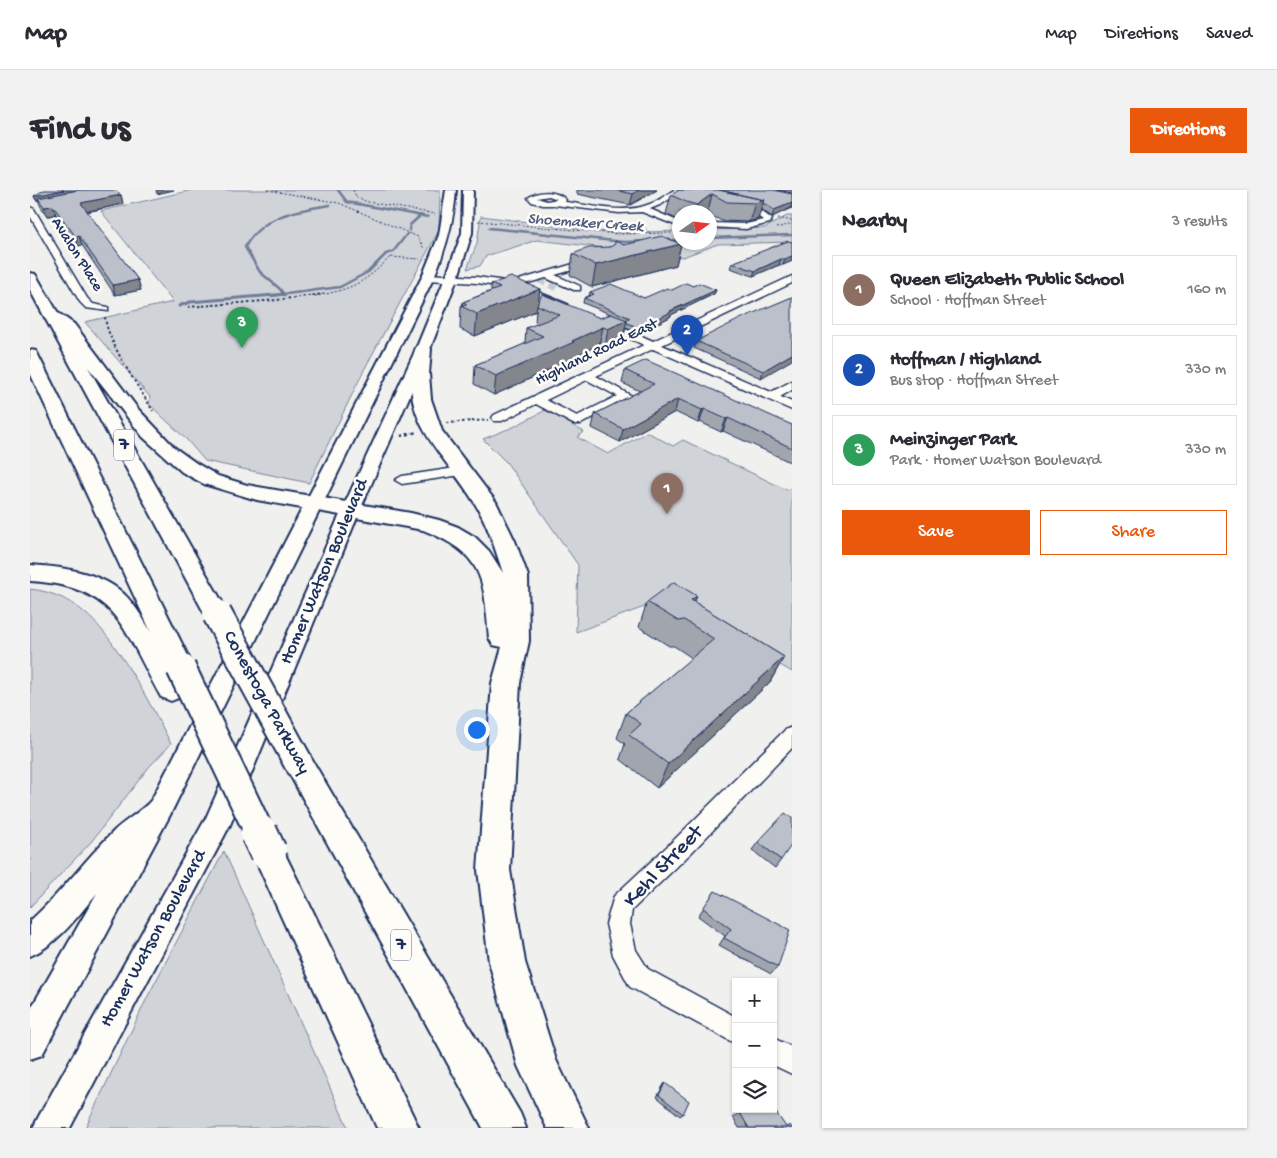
<!DOCTYPE html>
<html lang="en">
<head>
<meta charset="utf-8">
<style>
  body { margin:0; font-family:"Gochi Hand",sans-serif; background:#f2f2f3; color:#2b2b33 }
  .controls { position:absolute; right:15px; bottom:15px; display:grid; overflow:hidden; border-radius:0px; box-shadow:0 1px 4px #0004 }
  .controls button { width:45px; height:45px; display:grid; place-items:center; padding:0; border:0; border-bottom:1px solid #e1e1e2; background:#fff; color:#2b2b33; font:25px sans-serif }
  .compass { position:absolute; left:642px; top:15px; width:45px; height:45px; border-radius:50%; background:#fff; box-shadow:0 1px 4px #0004; rotate:76deg }
  .you { position:absolute; left:446px; top:539px; width:18px; height:18px; margin:-12px; border:4px solid #fff; border-radius:50%; background:#1a73e8; box-shadow:0 0 0 8px #1a73e833 }
  .badge { display:grid; place-items:center; width:32px; height:32px; border-radius:50%; background:#ea580c; color:#fff; font-size:16px; font-weight:700 }
  .pin { position:absolute; translate:-50% -41px; filter:drop-shadow(0 1px 2px #0008) }
  .pin::after { content:''; position:absolute; top:26px; width:18px; height:15px; background:inherit; clip-path:polygon(0 0,100% 0,50% 100%) }
  .list { margin:0; padding:0; list-style:none }
  h2 { display:flex; justify-content:space-between; align-items:center; height:65px; margin:0; padding:0 20px; font-size:21px }
  h2 small { font-size:16px; font-weight:400; color:#7c7c81 }
  .list li { display:grid; grid-template-columns:32px 1fr auto; gap:15px; align-items:center; box-sizing:border-box; height:70px; margin:0 10px 10px; padding:0 10px; border:1px solid #e1e1e2; border-radius:0px }
  .list b { display:block; font-size:19px; white-space:nowrap }
  .list p { margin:0; font-size:16px; white-space:nowrap; color:#7c7c81 }
  .list em { font-size:16px; font-style:normal; color:#7c7c81 }
  .actions { display:flex; gap:10px; padding:15px 20px }
  .actions a { flex:1; padding:11px 0; border:1px solid #ea580c; border-radius:0px; text-align:center; font-size:18px; color:#ea580c }
  .actions .main { background:#ea580c; color:#fff }
  .icon { flex:none; width:28px; height:28px; fill:none; stroke:currentColor; stroke-width:2; stroke-linecap:round; stroke-linejoin:round }
  .map { position:relative; flex:none; width:762px; height:938px; overflow:hidden; border-radius:0px }
  header { display:flex; align-items:center; gap:30px; box-sizing:border-box; height:70px; padding:0 25px; background:#fff; border-bottom:1px solid #e1e1e2 }
  header strong { font-size:24px }
  nav { display:flex; gap:28px; margin-inline-start:auto; font-size:18px }
  .intro { display:flex; align-items:center; justify-content:space-between; box-sizing:border-box; height:120px; padding:0 30px }
  h1 { margin:0; font-size:35px }
  .button { padding:12px 22px; border-radius:0px; background:#ea580c; color:#fff; font-size:18px; font-weight:700 }
  main { display:flex; gap:30px; padding:0 30px }
  aside { flex:1; background:#fff; border-radius:0px; box-shadow:0 1px 4px #0004 }
  .map>svg:first-child { display:block }
</style>
</head>
<body>
<header>
<strong>Map</strong>
<nav><a>Map</a><a>Directions</a><a>Saved</a></nav>
</header>
<div class="intro"><h1>Find us</h1><a class="button">Directions</a></div>
<main>
<div class="map">
<svg width="762" height="938" viewBox="0 0 762 938">
  <rect width="100%" height="100%" fill="#f0f0ee"/>
  <filter id="ink" filterUnits="userSpaceOnUse"><feTurbulence type="fractalNoise" baseFrequency=".02" numOctaves="2"/><feDisplacementMap in="SourceGraphic" scale="10" xChannelSelector="R" yChannelSelector="G"/><feConvolveMatrix kernelMatrix="1 2 1 2 8 2 1 2 1" color-interpolation-filters="sRGB"/></filter>
  <g filter="url(#ink)">
    <path fill="#d0d3d8" stroke="#76819b" d="M 162,0 L 410,0 L 409,40 L 334,180 L 279,293 L 175,271 L 157,250 L 119,214 L 120,207 L 55,132 L 143,112 L 71,21 Z
      M 451,26 L 585,43 L 649,41 L 650,52 L 680,52 L 680,40 L 735,38 L 757,26 L 762,26 L 762,52 L 688,54 L 653,67 L 507,50 L 456,66 L 450,76 L 437,79 L 447,53 Z
      M 516,220 L 554,242 L 547,247 L 578,264 L 617,242 L 643,256 L 653,250 L 757,300 L 762,298 L 762,482 L 639,408 L 546,442 L 548,375 L 477,273 L 453,249 L 483,237 Z
      M 0,399 C 49,404 76,441 100,480 C 115,504 128,528 141,554 L 119,577 L 61,652 L 0,717 Z
      M 194,661 L 318,938 L 55,938 L 117,808 Z"/>
    <g fill="none" stroke-linecap="round" stroke-linejoin="round">
      <path stroke="#6f7b97" stroke-width="2.5" d="M 308,0 L 317,12 L 398,27
        M 459,38 L 594,52 L 617,51
        M 379,40 L 380,35 L 391,25
        M 680,48 L 762,45
        M 636,51 L 650,50
        M 254,105 L 250,99 L 230,82 L 215,57 C 232,25 267,20 300,15
        M 241,106 L 310,97 L 338,82 L 356,64 L 363,62 L 377,44"/>
      <path stroke="#6f7b97" stroke-width="3" d="M 149,116 L 160,112 L 256,104"/>
      <path stroke="#c5c9d1" stroke-width="9" stroke-dasharray="9 4.5" stroke-linecap="butt" d="M 508,88 L 527,97"/>
      <defs>
        <path id="minor" d="M 644,0 L 653,0 L 632,14 L 620,19 L 650,32 L 650,37 L 612,22 L 589,23 L 525,15 L 513,15 L 502,12 L 498,8 C 508,0 527,0 536,10 L 535,12 C 562,15 594,25 620,14 C 629,11 636,5 644,0 ZM 519,6 L 527,9 L 517,11 L 507,8 Z
          M 0,17 L 4,19 L 57,108 L 63,114 L 78,117 L 78,121 L 56,118 L 50,112 L 0,26 Z
          M 704,17 L 731,21 L 742,29 L 740,33 L 716,39 L 680,37 L 680,33 L 716,34 L 733,30 L 726,25 L 704,21 Z
          M 561,65 L 565,68 L 556,76 L 525,85 L 550,96 L 550,100 L 544,100 L 516,88 L 491,95 L 537,114 L 537,118 L 533,119 L 480,98 L 447,93 L 398,90 L 393,87 L 398,84 L 447,87 L 482,92 L 550,72 Z
          M 762,86 L 762,93 L 632,155 L 741,202 L 762,191 L 762,200 L 750,207 L 762,212 L 762,220 L 623,159 L 566,186 L 602,206 L 551,234 L 543,234 L 506,214 L 472,231 L 464,231 L 462,228 L 464,225 L 614,155 L 569,135 L 568,133 L 569,131 L 577,131 L 623,151 ZM 557,190 L 587,206 L 547,226 L 516,210 Z
          M 432,277 L 437,278 L 439,281 L 437,284 L 372,294 L 365,290 L 372,286 Z
          M 762,537 L 762,558 L 661,663 L 602,720 L 600,734 L 606,760 L 618,779 L 706,827 L 706,854 L 600,797 L 583,765 L 576,734 L 584,706 L 645,649 L 755,540 Z
          M 743,848 L 762,857 L 762,884 L 743,875 Z"/>
        <path id="major" d="M 416,0 L 426,0 C 424,31 416,58 404,87 L 140,625 L 12,865 L 0,869 L 0,820 L 67,703 C 49,725 27,755 0,766 L 0,731 C 31,703 55,670 84,641 C 94,631 116,618 122,609 L 392,87 L 409,45 Z
          M 433,0 L 443,0 L 442,43 L 430,81 L 400,159 L 330,320 L 200,635 L 40,938 L 3,938 L 9,926 L 176,628 L 312,320 L 386,159 L 418,81 L 432,43 Z"/>
        <path id="highway" d="M 0,83 L 5,84 L 7,87 L 28,123 L 44,134 L 108,219 L 145,258 L 166,273 L 188,286 L 217,295 L 381,323 L 409,330 L 428,337 L 445,347 L 459,361 L 473,383 C 465,359 458,334 444,312 C 418,268 374,237 382,178 C 383,170 383,162 387,156 L 399,156 L 401,159 L 399,184 L 401,209 L 412,241 L 466,312 L 485,351 L 498,386 L 499,451 L 490,493 L 480,680 L 495,772 L 526,870 L 559,938 L 517,938 L 488,876 L 459,772 L 448,680 L 462,493 L 472,457 L 463,455 L 459,448 C 454,388 454,364 393,340 L 227,310 L 174,294 L 152,282 L 113,247 L 58,177 L 199,424 L 196,430 L 187,433 L 178,430 L 0,100 Z
          M 0,160 L 6,161 L 8,165 L 164,478 L 160,485 L 151,488 L 147,487 L 155,500 L 151,507 L 141,511 L 131,507 C 93,440 89,396 0,391 L 0,375 C 32,377 74,382 97,407 C 106,417 114,430 121,442 L 0,183 Z
          M 268,560 L 278,563 L 490,923 L 496,938 L 453,938 L 253,572 L 258,563 Z
          M 238,647 L 249,652 L 389,938 L 347,938 L 222,662 L 227,652 Z"/>
      </defs>
      <use href="#minor" stroke="#1b2f5e" stroke-width="3"/>
      <use href="#major" stroke="#1b2f5e" stroke-width="4"/>
      <use href="#highway" stroke="#1b2f5e" stroke-width="4"/>
      <path stroke="#1b2f5e" stroke-width="1" stroke-dasharray="2 2" stroke-linecap="butt" d="M 238,0 L 309,13 L 388,47 L 394,59
        M 323,0 L 327,8 L 338,12 L 405,24
        M 748,28 L 762,31
        M 448,31 L 587,44 L 641,43
        M 606,31 L 620,43
        M 746,38 L 762,34
        M 285,106 C 320,100 335,93 360,67 L 390,69"/>
      <path stroke="#1b2f5e" stroke-width="2" stroke-dasharray="2.5 2.5" stroke-linecap="butt" d="M 158,117 L 247,110 L 293,104
        M 75,127 C 78,154 109,197 123,221
        M 417,233 L 458,230"/>
      <path stroke="#1b2f5e" stroke-width="2.5" stroke-dasharray="3 3" stroke-linecap="butt" d="M 371,246 L 387,242"/>
      <use href="#minor" fill="#fdfcf7" fill-rule="evenodd"/>
      <use href="#major" fill="#fdfcf7" fill-rule="evenodd"/>
      <use href="#highway" fill="#fdfcf7" fill-rule="evenodd"/>
      <defs>
        <path id="highway-bridge-far1" d="M 187,424 L 268,572
          M 151,478 L 230,644"/>
        <path id="highway-bridge" d="M 229,643 L 238,662"/>
      </defs>
      <use href="#highway-bridge-far1" stroke="#1b2f5e" stroke-width="32" stroke-linecap="butt"/>
      <use href="#highway-bridge" stroke="#1b2f5e" stroke-width="40" stroke-linecap="butt"/>
      <use href="#highway-bridge-far1" stroke="#fdfcf7" stroke-width="28"/>
      <use href="#highway-bridge" stroke="#fdfcf7" stroke-width="36"/>
    </g>
    <path fill="#a1a5ae" stroke="#1b2f5e" d="M 547,0 L 627,0 L 600,15 L 547,4 Z
      M 747,0 L 762,0 L 762,3 Z
      M 762,4 L 762,19 L 761,18 L 742,27 L 731,19 L 728,29 L 719,32 L 692,31 L 680,25 L 680,22 L 650,22 L 650,31 L 636,24 L 641,5 Z
      M 91,5 L 93,14 L 57,22 L 108,90 L 111,100 L 85,105 L 52,55 L 48,56 L 26,25 L 17,26 L 11,17 L 8,10 L 6,10 L 4,6 Z
      M 762,52 L 762,71 L 753,75 L 749,75 L 723,86 L 700,78 L 702,73 Z
      M 651,54 L 646,75 L 562,97 L 540,85 L 543,64 L 580,57 L 594,55 Z
      M 461,94 L 510,99 L 508,112 L 570,128 L 580,124 L 553,113 L 554,108 L 559,106 L 560,102 L 614,108 L 642,100 L 663,96 L 686,100 L 684,104 L 641,125 L 640,127 L 630,132 L 606,142 L 596,138 L 593,148 L 575,157 L 569,155 L 541,168 L 541,170 L 464,205 L 444,194 L 445,175 L 495,154 L 496,138 L 508,134 L 505,132 L 506,121 L 445,146 L 430,139 L 431,116 L 432,116 L 433,112 L 461,101 Z
      M 762,107 L 731,188 L 664,158 L 666,151 Z
      M 595,180 L 762,235 L 762,273 L 693,241 L 691,242 L 670,232 L 668,233 L 645,222 L 590,252 L 562,238 L 565,224 L 610,201 L 592,193 Z
      M 667,406 L 664,412 L 754,467 L 740,492 L 627,598 L 590,569 L 595,554 L 587,548 L 596,523 L 662,468 L 644,456 L 639,456 L 609,437 L 617,412 Z
      M 728,652 L 751,670 L 745,678 L 722,660 Z
      M 685,701 L 748,777 L 741,784 L 689,755 L 695,746 L 668,726 Z
      M 635,893 L 653,924 L 650,926 L 627,907 L 633,896 Z
      M 710,923 L 756,937 L 762,938 L 709,938 L 703,927 Z"/>
    <path fill="#83868d" stroke="#1b2f5e" d="M 34,0 L 56,0 L 6,10 L 4,6 Z
      M 126,0 L 144,0 L 127,4 Z
      M 609,0 L 627,0 L 600,15 L 603,4 Z
      M 682,4 L 678,22 L 665,22 L 667,15 Z
      M 91,5 L 93,14 L 54,22 L 51,13 Z
      M 734,10 L 728,29 L 719,32 L 725,13 Z
      M 762,13 L 761,18 L 742,27 L 744,20 Z
      M 23,16 L 26,25 L 17,26 L 14,17 Z
      M 49,46 L 52,55 L 48,56 L 46,47 Z
      M 651,54 L 646,75 L 562,97 L 566,75 Z
      M 762,66 L 762,71 L 753,75 L 755,69 Z
      M 751,69 L 749,75 L 723,86 L 725,81 Z
      M 108,90 L 111,100 L 85,105 L 83,95 Z
      M 510,99 L 508,115 L 507,115 L 506,121 L 445,146 L 447,124 Z
      M 686,100 L 684,104 L 641,125 L 640,127 L 630,132 L 606,142 L 607,137 Z
      M 597,130 L 593,148 L 575,157 L 578,139 Z
      M 573,137 L 569,155 L 541,168 L 541,170 L 464,205 L 466,186 Z
      M 762,164 L 762,170 L 731,188 L 733,181 Z
      M 648,209 L 645,222 L 590,252 L 593,239 Z
      M 674,219 L 670,232 L 668,233 L 672,220 Z
      M 698,228 L 693,241 L 691,242 L 696,229 Z
      M 667,406 L 657,431 L 661,410 Z
      M 754,467 L 740,492 L 627,598 L 638,574 Z"/>
    <path fill="#bbc0ca" stroke="#1b2f5e" d="M 14,0 L 34,0 L 4,6 Z
      M 48,0 L 86,0 L 91,5 L 51,13 L 108,90 L 83,95 L 49,46 L 46,47 L 23,16 L 14,17 L 8,8 Z
      M 585,0 L 609,0 L 603,4 Z
      M 649,0 L 689,0 L 734,10 L 725,13 L 697,12 L 682,4 L 667,15 L 656,12 L 641,5 Z
      M 689,0 L 743,0 L 762,4 L 762,13 L 744,20 L 733,13 L 734,10 Z
      M 632,46 L 651,54 L 566,75 L 543,64 L 558,58 L 580,57 L 585,54 L 585,51 L 594,55 Z
      M 758,51 L 762,52 L 762,66 L 755,69 L 751,69 L 725,81 L 702,73 Z
      M 481,87 L 510,99 L 447,124 L 431,116 L 437,114 L 433,112 L 470,98 L 461,94 Z
      M 656,93 L 663,96 L 669,93 L 686,100 L 640,121 L 641,122 L 631,127 L 607,137 L 597,133 L 597,130 L 595,130 L 600,128 L 554,108 L 564,104 L 560,102 L 581,94 L 614,108 L 637,98 L 642,100 Z
      M 512,104 L 570,128 L 581,124 L 597,130 L 578,139 L 573,137 L 542,151 L 544,152 L 466,186 L 445,175 L 513,146 L 496,138 L 530,125 L 507,115 Z
      M 762,107 L 762,164 L 733,181 L 666,151 L 714,127 Z
      M 616,170 L 762,235 L 762,258 L 698,228 L 696,229 L 674,219 L 672,220 L 648,209 L 593,239 L 565,224 L 624,194 L 595,180 Z
      M 644,392 L 667,406 L 661,410 L 754,467 L 638,574 L 599,545 L 611,534 L 596,523 L 684,449 L 654,430 L 648,431 L 617,412 Z
      M 755,623 L 762,628 L 762,654 L 751,670 L 728,652 Z
      M 685,701 L 760,740 L 748,777 L 694,748 L 701,739 L 673,718 Z
      M 635,893 L 659,911 L 653,924 L 629,905 Z
      M 743,918 L 756,937 L 760,935 L 762,938 L 719,938 L 710,923 L 717,919 L 743,919 Z"/>
  </g>
  <g text-anchor="middle" dominant-baseline="central" stroke-width="5" stroke-linejoin="round" paint-order="stroke">
    <g font-size="16" font-style="italic" fill="#4c5b7f" stroke="#fdfcf7">
      <text transform="translate(555 34) rotate(4)">Shoemaker Creek</text>
    </g>
    <g font-size="16" fill="#1b2f5e" stroke="#fdfcf7">
      <text transform="translate(46 65) rotate(58)">Avalon Place</text>
      <text transform="translate(567 163) rotate(-26)">Highland Road East</text>
    </g>
    <g fill="#fdfcf7" stroke="#5f6c8c" stroke-width="1">
      <rect x="84" y="239.5" width="20" height="31" rx="4"/>
      <rect x="361" y="739.5" width="20" height="31" rx="4"/>
    </g>
    <g font-size="18" font-weight="bold" fill="#1b2f5e">
      <text x="94" y="255">7</text>
      <text x="371" y="755">7</text>
    </g>
    <g font-size="19" fill="#1b2f5e" stroke="#fdfcf7">
      <text transform="translate(295 382) rotate(-67)">Homer Watson Boulevard</text>
      <text transform="translate(236 513) rotate(61)">Conestoga Parkway</text>
      <text transform="translate(124 749) rotate(-61)">Homer Watson Boulevard</text>
    </g>
    <g font-size="22" fill="#1b2f5e" stroke="#fdfcf7">
      <text transform="translate(634 677) rotate(-46)">Kehl Street</text>
    </g>
  </g>
</svg>
<div class="controls">
<button>+</button>
<button>−</button>
<button><svg class="icon" aria-label="layers" viewBox="0 0 24 24"><path d="M12 4l9 5-9 5-9-5zM3 14l9 5 9-5"/></svg></button>
</div>
<svg class="compass" viewBox="-18 -18 36 36"><path d="M0-13l5 13h-10z" fill="#e53935"/><path d="M0 13l5-13h-10z" fill="#7c7c81"/></svg>
<div class="you"></div>
<div class="pin badge" style="left:637px;top:324px;background:#8d6e63">1</div>
<div class="pin badge" style="left:657px;top:166px;background:#1a4fb4">2</div>
<div class="pin badge" style="left:212px;top:158px;background:#2e9e5b">3</div>
</div>
<aside>
<h2>Nearby<small>3 results</small></h2>
<ul class="list">
<li><span class="badge" style="background:#8d6e63">1</span><div><b>Queen Elizabeth Public School</b><p>School · Hoffman Street</p></div><em>160 m</em></li>
<li><span class="badge" style="background:#1a4fb4">2</span><div><b>Hoffman / Highland</b><p>Bus stop · Hoffman Street</p></div><em>330 m</em></li>
<li><span class="badge" style="background:#2e9e5b">3</span><div><b>Meinzinger Park</b><p>Park · Homer Watson Boulevard</p></div><em>330 m</em></li>
</ul>
<div class="actions"><a class="main">Save</a><a>Share</a></div>
</aside>
</main>
</body>
</html>
